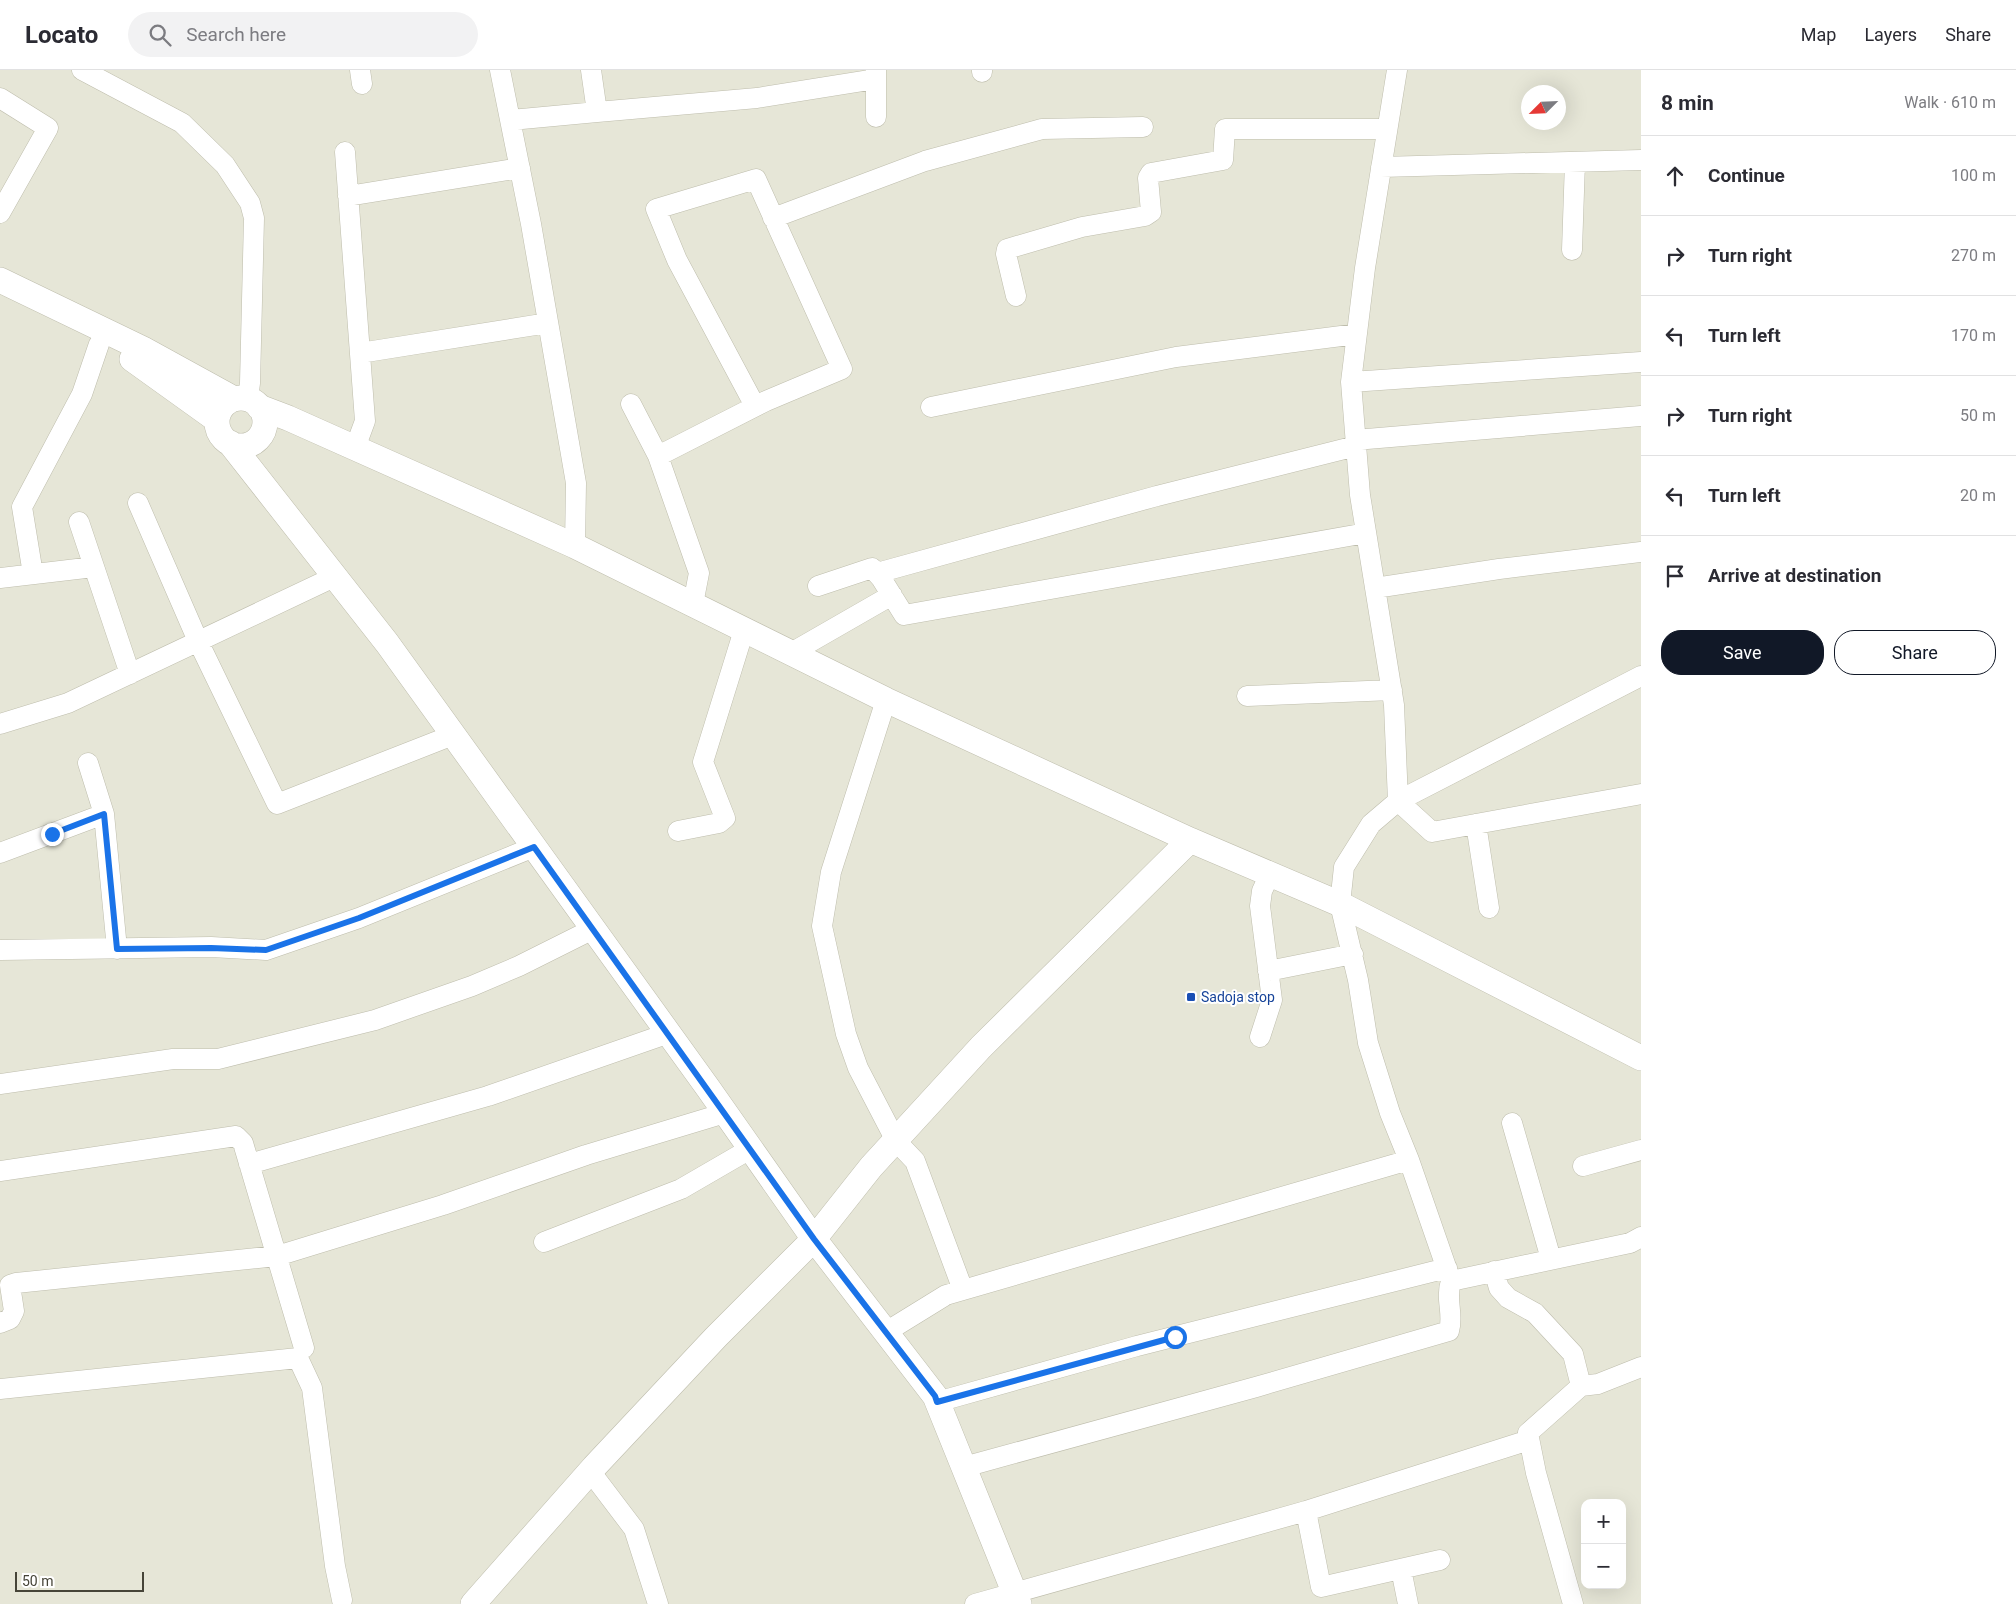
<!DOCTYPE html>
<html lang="en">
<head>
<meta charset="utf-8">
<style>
  body { margin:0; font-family:Roboto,sans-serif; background:#f2f2f3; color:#2b2b33 }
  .controls { position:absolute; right:15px; bottom:15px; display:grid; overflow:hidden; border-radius:10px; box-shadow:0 5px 20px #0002 }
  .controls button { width:45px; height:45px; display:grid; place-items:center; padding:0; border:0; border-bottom:1px solid #e1e1e2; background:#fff; color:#2b2b33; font:25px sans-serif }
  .compass { position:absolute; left:1521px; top:15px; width:45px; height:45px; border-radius:50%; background:#fff; box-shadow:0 5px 20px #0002; rotate:246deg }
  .scale { position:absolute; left:15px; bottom:12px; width:129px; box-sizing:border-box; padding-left:5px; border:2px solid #464438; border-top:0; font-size:14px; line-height:18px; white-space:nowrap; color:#464438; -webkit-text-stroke:4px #fff; paint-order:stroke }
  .stop { position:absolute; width:15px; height:15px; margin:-11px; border:4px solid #1a73e8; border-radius:50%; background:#fff }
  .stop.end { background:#1a73e8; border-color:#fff; box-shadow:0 1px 5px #0008 }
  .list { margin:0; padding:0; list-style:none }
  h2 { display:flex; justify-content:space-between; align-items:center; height:65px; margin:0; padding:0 20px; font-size:21px }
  h2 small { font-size:16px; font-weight:400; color:#7c7c81 }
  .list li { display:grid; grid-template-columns:32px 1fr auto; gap:15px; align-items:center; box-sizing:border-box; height:80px; padding:0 20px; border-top:1px solid #e1e1e2 }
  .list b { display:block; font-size:19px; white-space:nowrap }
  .list em { font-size:16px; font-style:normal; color:#7c7c81 }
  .actions { display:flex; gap:10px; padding:15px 20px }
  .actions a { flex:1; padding:11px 0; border:1px solid #111827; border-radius:20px; text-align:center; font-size:18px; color:#111827 }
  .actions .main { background:#111827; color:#fff }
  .icon { flex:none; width:28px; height:28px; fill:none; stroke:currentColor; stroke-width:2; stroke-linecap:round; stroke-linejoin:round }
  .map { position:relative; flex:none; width:1641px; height:1534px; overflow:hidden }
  header { display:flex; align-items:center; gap:30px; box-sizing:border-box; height:70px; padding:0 25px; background:#fff; border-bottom:1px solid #e1e1e2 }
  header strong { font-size:24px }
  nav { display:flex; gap:28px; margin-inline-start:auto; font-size:18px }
  .search { width:350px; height:45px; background:#f2f2f3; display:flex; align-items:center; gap:12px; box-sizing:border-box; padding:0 18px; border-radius:28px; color:#7c7c81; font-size:19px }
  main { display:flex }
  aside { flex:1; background:#fff }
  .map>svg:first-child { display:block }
</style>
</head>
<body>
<header>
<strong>Locato</strong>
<div class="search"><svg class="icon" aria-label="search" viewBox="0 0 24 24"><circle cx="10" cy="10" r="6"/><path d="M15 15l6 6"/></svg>Search here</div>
<nav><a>Map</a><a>Layers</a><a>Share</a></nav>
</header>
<main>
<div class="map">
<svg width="1641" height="1534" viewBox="0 0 1641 1534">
  <rect width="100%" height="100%" fill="#f3f3e8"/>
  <path fill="#e6e6d7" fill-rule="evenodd" d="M 0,0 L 1641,0 L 1641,1534 L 0,1534 ZM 1528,22 L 1558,22 L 1558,52 L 1528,52 ZM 1585,1433 L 1622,1433 L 1622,1515 L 1585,1515 Z"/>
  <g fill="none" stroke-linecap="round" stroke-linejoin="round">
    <defs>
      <path id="minor" d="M 82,0 L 182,53 L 225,95 L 250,133 L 254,148 L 250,313 L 248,329
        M 360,0 L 362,14
        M 500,0 L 531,154 L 576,413 L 575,476
        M 876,0 L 876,47
        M 982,0 L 982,2
        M 1397,0 L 1365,198 L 1351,312 L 1360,425 L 1394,635 L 1398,731 L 1371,754 L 1344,797 L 1340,834 L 1358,910 L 1368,973 L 1390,1043 L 1409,1090
        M 0,28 L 48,58 L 0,143
        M 597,42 L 757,28 L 876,9
        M 511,50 L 597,42 L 591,0
        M 345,82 L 365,351 L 355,378
        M 1381,97 L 1641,90
        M 348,126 L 520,98
        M 773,148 L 925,91 L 1042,59 L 1143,57
        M 1572,180 L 1575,92
        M 1016,226 L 1006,184 L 1007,179 L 1082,157 L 1145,146 L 1151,142 L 1148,108 L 1151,103 L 1223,90 L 1225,59 L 1387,59
        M 360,283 L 548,253
        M 1351,312 L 1641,292
        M 631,334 L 658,386 L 699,503 L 693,534
        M 931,337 L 1176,287 L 1357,264
        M 1355,370 L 1641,346
        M 658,386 L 766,331 L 842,299 L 756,109 L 656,139 L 677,190 L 755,336
        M 138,433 L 198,571 L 277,734 L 453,665
        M 79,452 L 130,604
        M 877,503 L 1157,426 L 1356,376
        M 33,504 L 22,437 L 82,324 L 99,274
        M 0,508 L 94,497
        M 818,516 L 872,498 L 881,508 L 904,545 L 1366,463
        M 1375,518 L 1499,499 L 1641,482
        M 791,583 L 892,525
        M 1641,606 L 1398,731 L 1432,762 L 1641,724
        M 1247,626 L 1392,620
        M 886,630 L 831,802 L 822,856 L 846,964 L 858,998 L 896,1071 L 915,1091 L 963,1220
        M 0,654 L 68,633 L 334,507
        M 88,693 L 104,744 L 117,879
        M 1476,754 L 1489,838
        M 678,761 L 719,753 L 725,748 L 703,692 L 744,560
        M 0,783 L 104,744
        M 0,880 L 211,877 L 266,880 L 359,848 L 534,777
        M 1268,901 L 1353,884
        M 1260,967 L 1272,930 L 1260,836 L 1262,821 L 1270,804
        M 0,1014 L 173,989 L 218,989 L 375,950 L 472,916 L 519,896 L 593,859
        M 1512,1053 L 1551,1189
        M 249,1094 L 488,1026 L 669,963
        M 1583,1096 L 1641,1080
        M 0,1101 L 236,1066 L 243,1073 L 304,1278
        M 544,1172 L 681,1119 L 750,1079
        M 1494,1201 L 1499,1218 L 1508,1228 L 1535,1243 L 1573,1284 L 1581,1316
        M 0,1253 L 10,1249 L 14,1241 L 10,1215 L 16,1213 L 277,1186 L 443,1135 L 586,1085 L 725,1043
        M 886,1262 L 946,1225 L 1409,1090 L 1451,1211 L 1630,1173 L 1641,1167
        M 0,1319 L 298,1288 L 312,1318 L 335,1496 L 342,1530
        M 937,1332 L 1137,1276 L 1447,1198
        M 964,1397 L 1256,1317 L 1449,1261 C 1454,1244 1445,1229 1451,1211
        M 590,1401 L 634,1459 L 658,1534
        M 1306,1441 L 1321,1517 L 1440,1490
        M 1401,1499 L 1408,1534
        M 975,1534 L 1306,1441 L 1529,1370
        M 1573,1534 L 1536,1403 L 1528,1363 L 1581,1316 L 1598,1314 L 1641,1297"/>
      <path id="tertiary" d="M 0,210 L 143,279 L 234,329
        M 132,289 L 217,350
        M217 352a24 24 0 1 1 48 0a24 24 0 1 1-48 0Z
        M 259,337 L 288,348 L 575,476 L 886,630 L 1190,770 L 1340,834 L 1641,988
        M 230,373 L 387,573 L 708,1018 L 814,1169 L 935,1326 L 1019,1534
        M 473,1534 L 594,1397 L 716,1267 L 814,1169 L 871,1097 L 981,977 L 1190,770"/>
    </defs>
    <use href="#minor" stroke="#bebdac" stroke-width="21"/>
    <use href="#tertiary" stroke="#bebdac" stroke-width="26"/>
    <use href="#minor" stroke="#fff" stroke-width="20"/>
    <use href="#tertiary" stroke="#fff" stroke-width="25"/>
  </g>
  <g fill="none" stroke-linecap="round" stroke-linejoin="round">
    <path stroke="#1a73e8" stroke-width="6" d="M 52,764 L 104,744 L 117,879 L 211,878 L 266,880 L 359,848 L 534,777 L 814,1169 L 935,1326 L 937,1332 L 1175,1267"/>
  </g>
  <rect fill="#1a4fb4" stroke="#fff" stroke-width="2" x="1186" y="922" width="10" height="10" rx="2.5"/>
  <g text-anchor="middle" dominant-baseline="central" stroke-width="4" stroke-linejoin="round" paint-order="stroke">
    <g font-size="14" fill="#164399" stroke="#fff" text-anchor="start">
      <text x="1201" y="927">Sadoja stop</text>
    </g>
  </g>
</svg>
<div class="controls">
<button>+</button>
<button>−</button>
</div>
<svg class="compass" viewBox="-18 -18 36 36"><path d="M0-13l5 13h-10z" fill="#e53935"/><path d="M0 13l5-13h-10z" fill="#7c7c81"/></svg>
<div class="scale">50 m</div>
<div class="stop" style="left:1175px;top:1267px"></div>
<div class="stop end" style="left:52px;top:764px"></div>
</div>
<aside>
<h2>8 min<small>Walk · 610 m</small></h2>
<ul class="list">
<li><svg class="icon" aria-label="ahead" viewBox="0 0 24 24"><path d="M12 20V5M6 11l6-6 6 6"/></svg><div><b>Continue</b></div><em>100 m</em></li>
<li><svg class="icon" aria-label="right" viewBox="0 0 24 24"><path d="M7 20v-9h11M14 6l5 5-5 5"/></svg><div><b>Turn right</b></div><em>270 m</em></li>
<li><svg class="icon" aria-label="left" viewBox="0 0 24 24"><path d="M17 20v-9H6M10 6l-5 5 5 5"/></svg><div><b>Turn left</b></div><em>170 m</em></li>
<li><svg class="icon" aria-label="right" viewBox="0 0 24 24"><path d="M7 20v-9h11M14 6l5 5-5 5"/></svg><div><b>Turn right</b></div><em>50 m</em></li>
<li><svg class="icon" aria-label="left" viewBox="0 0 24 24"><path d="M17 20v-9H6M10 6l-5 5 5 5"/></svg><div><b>Turn left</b></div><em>20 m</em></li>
<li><svg class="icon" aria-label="arrive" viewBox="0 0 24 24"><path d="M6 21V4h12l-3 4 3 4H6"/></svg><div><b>Arrive at destination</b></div></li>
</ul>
<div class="actions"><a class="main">Save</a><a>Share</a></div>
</aside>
</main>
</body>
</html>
